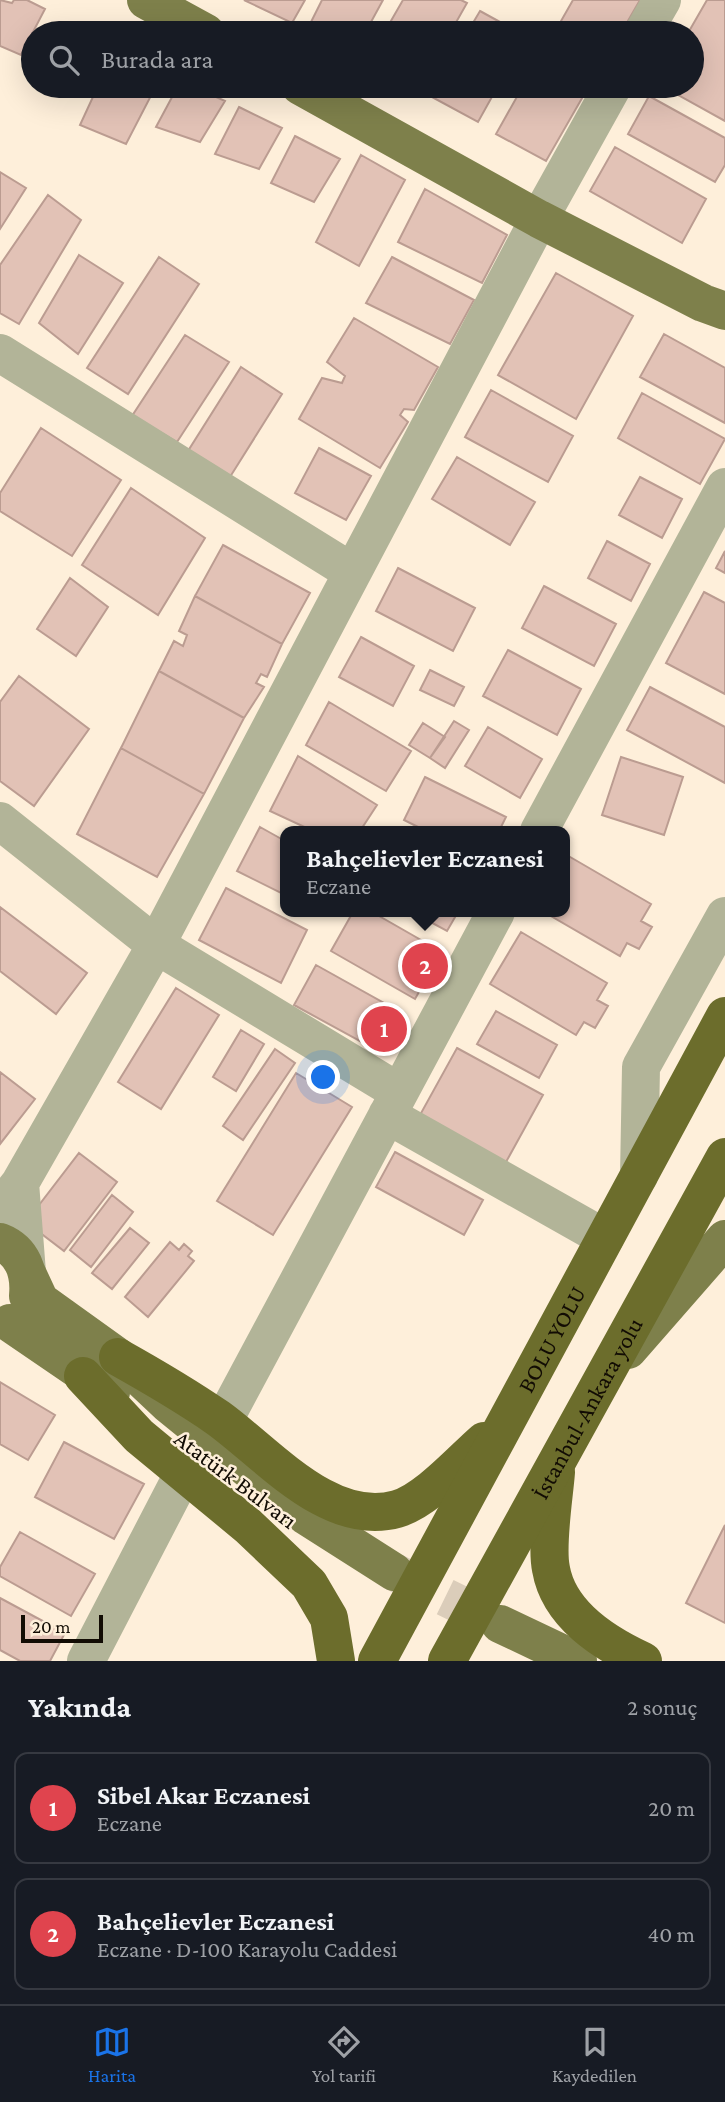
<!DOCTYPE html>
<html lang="tr">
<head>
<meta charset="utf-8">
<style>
  body { margin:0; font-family:"Crimson Pro",serif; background:#20242c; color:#f1f3f6 }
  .scale { position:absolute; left:21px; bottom:18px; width:82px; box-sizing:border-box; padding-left:7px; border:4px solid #120c04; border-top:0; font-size:19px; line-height:24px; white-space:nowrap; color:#120c04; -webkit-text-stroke:5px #feefda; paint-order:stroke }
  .you { position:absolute; left:324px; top:1078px; width:24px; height:24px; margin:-18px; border:5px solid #fff; border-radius:50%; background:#1a73e8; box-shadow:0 0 0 10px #1a73e833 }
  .badge { display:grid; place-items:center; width:46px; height:46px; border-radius:50%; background:#1a73e8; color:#fff; font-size:23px; font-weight:700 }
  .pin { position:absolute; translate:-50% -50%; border:4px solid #fff; box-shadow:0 2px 7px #0006 }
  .popup { position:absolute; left:280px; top:826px; width:290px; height:91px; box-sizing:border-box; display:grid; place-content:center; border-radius:14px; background:#171b24; filter:drop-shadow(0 2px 5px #0005); font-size:23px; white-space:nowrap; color:#9ea1a6 }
  .popup b { font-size:26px; color:#f1f3f6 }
  .popup::after { content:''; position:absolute; left:50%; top:100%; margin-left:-14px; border:14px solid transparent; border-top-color:#171b24 }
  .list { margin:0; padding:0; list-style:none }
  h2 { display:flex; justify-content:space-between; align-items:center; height:91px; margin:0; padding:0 28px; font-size:30px }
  h2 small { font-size:23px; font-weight:400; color:#9ea1a6 }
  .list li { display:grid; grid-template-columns:46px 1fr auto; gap:21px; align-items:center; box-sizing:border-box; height:112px; margin:0 14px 14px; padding:0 14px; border:2px solid #363941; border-radius:14px }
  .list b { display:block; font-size:26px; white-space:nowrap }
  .list p { margin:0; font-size:23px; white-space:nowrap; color:#9ea1a6 }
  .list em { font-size:23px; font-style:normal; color:#9ea1a6 }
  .icon { flex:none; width:38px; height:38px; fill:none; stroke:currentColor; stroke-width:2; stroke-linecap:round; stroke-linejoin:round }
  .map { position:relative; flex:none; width:725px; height:1661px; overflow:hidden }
  .search { position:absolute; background:#171b24; box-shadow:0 7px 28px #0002; left:21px; right:21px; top:21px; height:77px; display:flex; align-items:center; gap:18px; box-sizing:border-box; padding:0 24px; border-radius:38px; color:#9ea1a6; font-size:26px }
  .sheet { height:343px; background:#171b24 }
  nav { display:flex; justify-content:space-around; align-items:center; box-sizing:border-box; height:98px; border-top:2px solid #363941; background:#171b24; font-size:19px; color:#9ea1a6 }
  nav a { display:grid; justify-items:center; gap:4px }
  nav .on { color:#1a73e8 }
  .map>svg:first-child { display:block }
</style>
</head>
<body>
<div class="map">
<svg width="725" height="1661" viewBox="0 0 725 1661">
  <rect width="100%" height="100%" fill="#feefda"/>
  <path fill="#e2c2b6" stroke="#bb9c91" stroke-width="2" d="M 0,0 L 12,3 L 14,0 L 27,0 L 45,9 L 21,55 L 0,46 Z
    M 244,0 L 305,0 L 292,23 Z
    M 322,0 L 383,0 L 365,33 L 308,33 L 306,32 Z
    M 403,0 L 461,0 L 467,3 L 450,33 L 384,33 Z
    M 573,0 L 640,0 L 621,33 L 583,33 L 561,21 Z
    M 707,0 L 725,0 L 725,121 L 662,86 L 692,86 L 692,33 L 688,33 Z
    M 480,11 L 520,33 L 467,33 Z
    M 57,23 L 89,33 L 52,33 Z
    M 98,86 L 156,86 L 126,144 L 80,125 Z
    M 178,86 L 192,86 L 225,101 L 200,142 L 156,127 Z
    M 397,86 L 421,86 L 416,96 Z
    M 438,86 L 498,86 L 478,122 L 432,97 Z
    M 523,86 L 589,86 L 546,161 L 496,134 Z
    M 649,96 L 725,138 L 725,165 L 715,182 L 628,134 Z
    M 239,107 L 282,128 L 259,169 L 215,154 Z
    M 295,136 L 340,159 L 314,202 L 271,183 Z
    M 615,147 L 706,199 L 682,243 L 590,191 Z
    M 361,155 L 405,180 L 359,266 L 316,242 Z
    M 0,172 L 26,188 L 0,229 Z
    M 425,189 L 507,235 L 482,283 L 398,242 Z
    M 48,195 L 81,220 L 19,324 L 0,313 L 0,265 Z
    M 79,255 L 123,283 L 78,354 L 39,323 Z
    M 159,257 L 199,284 L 128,394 L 87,368 Z
    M 392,257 L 474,300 L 450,344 L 366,303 Z
    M 556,273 L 633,316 L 576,419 L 498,375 Z
    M 354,318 L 438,367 L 414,410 L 404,409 L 400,415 L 408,422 L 380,468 L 299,419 L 322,378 L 342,383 L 345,376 L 327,362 Z
    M 664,334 L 725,368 L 725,423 L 640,377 Z
    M 185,335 L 229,362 L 177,442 L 132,416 Z
    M 241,367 L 282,394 L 230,477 L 188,451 Z
    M 491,390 L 573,436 L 548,482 L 465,437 Z
    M 642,393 L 725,439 L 700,484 L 618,438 Z
    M 41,428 L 121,480 L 72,556 L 0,511 L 0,493 Z
    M 319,448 L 371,476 L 346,520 L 295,493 Z
    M 457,457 L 535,502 L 510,545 L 432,499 Z
    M 640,477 L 682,499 L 662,538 L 619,515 Z
    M 131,488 L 205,538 L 158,615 L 82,565 Z
    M 607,541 L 650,564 L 631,601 L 588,578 Z
    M 223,545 L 310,593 L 282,644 L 195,596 Z
    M 725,551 L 725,573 L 716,568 Z
    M 398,568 L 475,608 L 453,651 L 376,611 Z
    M 70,578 L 108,607 L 76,656 L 37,629 Z
    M 544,586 L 616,624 L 594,666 L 522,628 Z
    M 704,592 L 725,603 L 725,694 L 666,663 Z
    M 195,596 L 282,644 L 267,677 L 261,674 L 256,683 L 264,687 L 244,718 L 159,671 L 174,641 L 183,646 L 187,635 L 179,631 Z
    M 361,637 L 414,666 L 393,706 L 339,677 Z
    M 508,650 L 581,689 L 557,735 L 483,696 Z
    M 430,670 L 464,687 L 454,706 L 420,690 Z
    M 159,671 L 244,718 L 204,794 L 121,748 Z
    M 19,676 L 89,729 L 34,806 L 0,781 L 0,702 Z
    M 650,687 L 725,727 L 725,783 L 627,730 Z
    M 329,702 L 411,751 L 386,791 L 306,745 Z
    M 454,721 L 469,730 L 445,768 L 430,758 Z
    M 423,723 L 445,737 L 430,758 L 409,745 Z
    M 488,727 L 542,759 L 520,798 L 465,766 Z
    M 121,748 L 204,794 L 157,877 L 77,834 Z
    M 298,756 L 377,805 L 360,831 L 313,831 L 270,811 Z
    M 621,757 L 683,777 L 664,835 L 602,815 Z
    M 425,777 L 506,817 L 499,831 L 426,831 L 404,820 Z
    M 260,827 L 285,841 L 285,895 L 237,871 Z
    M 565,854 L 651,904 L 641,921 L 652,927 L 639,949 L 627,943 L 620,956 L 544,912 L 565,912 Z
    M 226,888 L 307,930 L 281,983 L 199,940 Z
    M 0,907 L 87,973 L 56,1014 L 0,971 Z
    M 353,912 L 372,912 L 442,952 L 415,999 L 331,951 Z
    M 412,912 L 458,912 L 447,931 Z
    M 521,932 L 607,983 L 597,1000 L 608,1006 L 595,1028 L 584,1022 L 576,1035 L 490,984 Z
    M 316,965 L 400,1012 L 378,1051 L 294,1005 Z
    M 176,988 L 219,1015 L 161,1109 L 118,1082 Z
    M 496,1011 L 557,1045 L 539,1078 L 477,1044 Z
    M 241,1030 L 264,1044 L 236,1091 L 213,1077 Z
    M 457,1048 L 543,1095 L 501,1171 L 415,1124 Z
    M 275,1049 L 295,1063 L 243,1140 L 223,1126 Z
    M 0,1072 L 35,1099 L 0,1144 Z
    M 296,1073 L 352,1107 L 273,1235 L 217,1201 Z
    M 395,1152 L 483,1200 L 464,1235 L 376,1187 Z
    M 79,1153 L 117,1182 L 64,1251 L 26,1222 Z
    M 112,1195 L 133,1212 L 91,1267 L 70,1250 Z
    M 130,1228 L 149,1243 L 112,1289 L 92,1273 Z
    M 170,1242 L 179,1250 L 184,1244 L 192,1251 L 188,1256 L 194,1261 L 148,1317 L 125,1297 Z
    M 0,1382 L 55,1415 L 28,1460 L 0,1444 Z
    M 64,1442 L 144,1484 L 114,1539 L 35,1497 Z
    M 725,1525 L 725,1623 L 686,1603 Z
    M 20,1532 L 95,1574 L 71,1616 L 0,1576 L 0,1567 Z
    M 0,1598 L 65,1633 L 50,1661 L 20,1661 L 0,1650 Z"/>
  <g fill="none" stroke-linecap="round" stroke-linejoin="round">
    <path stroke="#dbcdba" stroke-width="38" stroke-dasharray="38 19" stroke-linecap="butt" d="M 394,1572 L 500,1624"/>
    <path stroke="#b2b498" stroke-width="38" d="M 643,33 L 662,0
      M 0,353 L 352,572
      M 0,821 L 156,945 L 399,1092
      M 539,831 L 725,487
      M 387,1115 L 605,1238
      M 639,1176 L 641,1067 L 725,916
      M 20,1183 L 156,945 L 539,219 L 613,86
      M 0,1209 L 20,1183 L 27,1273
      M 223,1422 L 496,912
      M 86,1661 L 183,1474"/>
    <path stroke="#7e804b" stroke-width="38" d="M 146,0 L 206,33
      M 300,86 L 539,219 L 703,303 L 725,311
      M 0,1242 C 23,1251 30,1273 28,1296
      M 27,1273 L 40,1301 L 118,1357 L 168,1404 L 306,1516 L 394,1572
      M 10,1323 L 111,1392
      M 628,1350 L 725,1239
      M 500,1624 L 578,1661"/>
    <g stroke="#6c6d2c" stroke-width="38">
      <path d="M 118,1357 C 152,1376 186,1396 218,1418 C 268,1454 329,1528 397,1509 C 426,1501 461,1461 484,1441"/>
      <path d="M 83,1376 L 139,1436 L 248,1526 L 309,1584 L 329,1618 L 336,1661"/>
      <path d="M 556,1472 C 554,1498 546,1545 551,1569 C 559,1615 604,1643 643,1661"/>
      <path id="s1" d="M 377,1661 L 725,1016"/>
      <path id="s2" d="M 447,1661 L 725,1157"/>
    </g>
  </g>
  <g text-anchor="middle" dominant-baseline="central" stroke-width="5" stroke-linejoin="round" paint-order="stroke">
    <g font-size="24" fill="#120c04" stroke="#feefda">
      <text stroke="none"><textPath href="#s1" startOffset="366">BOLU YOLU</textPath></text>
      <text stroke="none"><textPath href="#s2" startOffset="289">İstanbul-Ankara yolu</textPath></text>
      <text transform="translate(236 1479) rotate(37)">Atatürk Bulvarı</text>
    </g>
  </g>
</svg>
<div class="scale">20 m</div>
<div class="you"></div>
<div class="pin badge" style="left:384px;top:1029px;background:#e0444e">1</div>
<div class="pin badge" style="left:425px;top:966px;background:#e0444e">2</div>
<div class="popup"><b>Bahçelievler Eczanesi</b>Eczane</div>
<div class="search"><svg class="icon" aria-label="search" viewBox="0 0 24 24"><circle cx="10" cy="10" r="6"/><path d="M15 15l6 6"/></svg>Burada ara</div>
</div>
<section class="sheet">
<h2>Yakında<small>2 sonuç</small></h2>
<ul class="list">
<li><span class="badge" style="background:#e0444e">1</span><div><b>Sibel Akar Eczanesi</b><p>Eczane</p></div><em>20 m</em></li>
<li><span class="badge" style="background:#e0444e">2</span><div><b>Bahçelievler Eczanesi</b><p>Eczane · D-100 Karayolu Caddesi</p></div><em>40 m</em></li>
</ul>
</section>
<nav>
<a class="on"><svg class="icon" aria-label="map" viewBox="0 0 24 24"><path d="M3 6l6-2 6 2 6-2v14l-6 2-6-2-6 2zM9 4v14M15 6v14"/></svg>Harita</a>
<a><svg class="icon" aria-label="directions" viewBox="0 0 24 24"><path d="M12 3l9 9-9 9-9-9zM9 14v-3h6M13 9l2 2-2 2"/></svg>Yol tarifi</a>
<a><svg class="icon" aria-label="saved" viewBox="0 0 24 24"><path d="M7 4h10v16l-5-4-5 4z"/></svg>Kaydedilen</a>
</nav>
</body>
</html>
